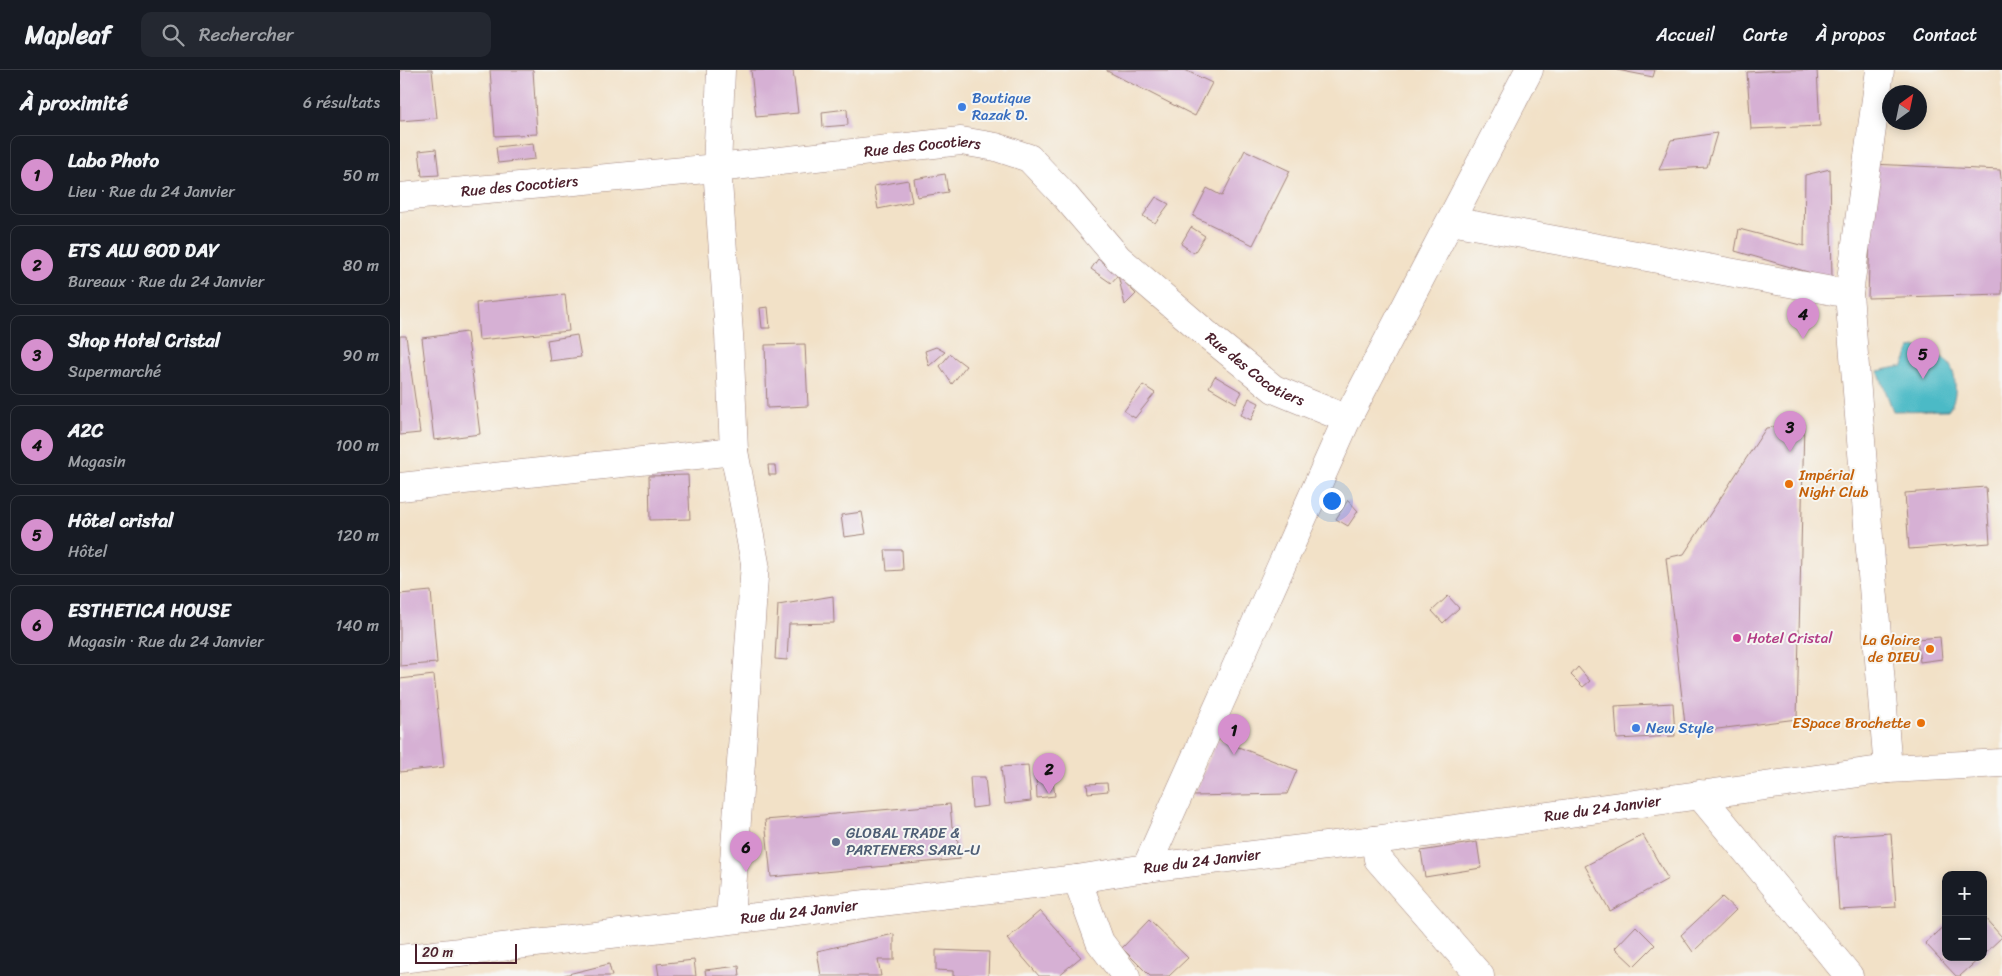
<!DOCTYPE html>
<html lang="fr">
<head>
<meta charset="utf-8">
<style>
  body { margin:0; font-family:Sriracha,sans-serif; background:#242831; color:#f1f3f6 }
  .controls { position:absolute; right:15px; bottom:15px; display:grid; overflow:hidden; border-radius:10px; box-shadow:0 2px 12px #0003 }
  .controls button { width:45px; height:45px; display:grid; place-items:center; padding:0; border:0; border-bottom:1px solid #363941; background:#171b24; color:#f1f3f6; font:25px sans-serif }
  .compass { position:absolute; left:1482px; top:15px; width:45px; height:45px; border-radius:50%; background:#171b24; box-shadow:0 2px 12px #0003; rotate:33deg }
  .scale { position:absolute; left:15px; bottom:12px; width:102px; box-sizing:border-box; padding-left:5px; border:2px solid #4a1f2b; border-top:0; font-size:14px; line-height:18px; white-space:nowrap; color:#4a1f2b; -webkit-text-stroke:4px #f6f6f2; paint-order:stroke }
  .you { position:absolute; left:931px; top:430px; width:18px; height:18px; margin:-12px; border:4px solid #fff; border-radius:50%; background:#1a73e8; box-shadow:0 0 0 8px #1a73e833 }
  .badge { display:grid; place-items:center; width:32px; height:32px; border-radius:50%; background:#d690ce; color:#111; font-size:16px; font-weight:700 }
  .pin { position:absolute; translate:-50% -41px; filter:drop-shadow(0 1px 2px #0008) }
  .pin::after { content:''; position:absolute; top:26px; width:18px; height:15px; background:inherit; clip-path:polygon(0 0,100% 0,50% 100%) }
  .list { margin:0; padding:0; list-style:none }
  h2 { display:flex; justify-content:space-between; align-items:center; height:65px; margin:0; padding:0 20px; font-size:21px }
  h2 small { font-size:16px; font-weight:400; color:#9ea1a6 }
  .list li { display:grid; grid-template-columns:32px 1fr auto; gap:15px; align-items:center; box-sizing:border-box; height:80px; margin:0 10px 10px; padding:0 10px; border:1px solid #363941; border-radius:10px }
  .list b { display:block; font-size:19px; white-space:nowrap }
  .list p { margin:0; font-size:16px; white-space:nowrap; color:#9ea1a6 }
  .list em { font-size:16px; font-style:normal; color:#9ea1a6 }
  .icon { flex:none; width:28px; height:28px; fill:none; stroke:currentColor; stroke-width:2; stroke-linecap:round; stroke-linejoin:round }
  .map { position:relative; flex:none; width:1602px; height:906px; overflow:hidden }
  header { display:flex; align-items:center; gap:30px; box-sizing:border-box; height:70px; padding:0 25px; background:#171b24; border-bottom:1px solid #363941 }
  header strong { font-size:24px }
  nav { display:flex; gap:28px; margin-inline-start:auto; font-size:18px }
  .search { width:350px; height:45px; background:#242831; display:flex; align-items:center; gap:12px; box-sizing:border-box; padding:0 18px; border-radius:10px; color:#9ea1a6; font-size:19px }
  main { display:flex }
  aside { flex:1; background:#171b24 }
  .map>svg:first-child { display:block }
</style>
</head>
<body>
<header>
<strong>Mapleaf</strong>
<div class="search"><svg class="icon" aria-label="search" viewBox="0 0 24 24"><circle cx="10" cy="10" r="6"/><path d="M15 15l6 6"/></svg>Rechercher</div>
<nav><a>Accueil</a><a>Carte</a><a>À propos</a><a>Contact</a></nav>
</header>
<main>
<aside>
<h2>À proximité<small>6 résultats</small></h2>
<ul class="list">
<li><span class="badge">1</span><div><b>Labo Photo</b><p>Lieu · Rue du 24 Janvier</p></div><em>50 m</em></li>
<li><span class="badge">2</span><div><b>ETS ALU GOD DAY</b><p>Bureaux · Rue du 24 Janvier</p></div><em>80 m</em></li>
<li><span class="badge">3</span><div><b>Shop Hotel Cristal</b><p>Supermarché</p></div><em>90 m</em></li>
<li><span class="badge">4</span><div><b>A2C</b><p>Magasin</p></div><em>100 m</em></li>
<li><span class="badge">5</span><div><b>Hôtel cristal</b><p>Hôtel</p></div><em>120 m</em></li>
<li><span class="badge">6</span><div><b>ESTHETICA HOUSE</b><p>Magasin · Rue du 24 Janvier</p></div><em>140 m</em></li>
</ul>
</aside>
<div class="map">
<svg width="1602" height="906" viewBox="0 0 1602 906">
  <rect width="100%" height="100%" fill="#f6f6f2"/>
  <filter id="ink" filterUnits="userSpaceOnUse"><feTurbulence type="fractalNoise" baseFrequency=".02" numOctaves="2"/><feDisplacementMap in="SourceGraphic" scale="10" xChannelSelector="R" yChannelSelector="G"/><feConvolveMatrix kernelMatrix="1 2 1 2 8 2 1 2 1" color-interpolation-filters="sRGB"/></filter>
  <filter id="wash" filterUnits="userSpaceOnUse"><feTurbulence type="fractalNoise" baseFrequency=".0096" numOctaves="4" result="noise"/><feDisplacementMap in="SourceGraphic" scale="20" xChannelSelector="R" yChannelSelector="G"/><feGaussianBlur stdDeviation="1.12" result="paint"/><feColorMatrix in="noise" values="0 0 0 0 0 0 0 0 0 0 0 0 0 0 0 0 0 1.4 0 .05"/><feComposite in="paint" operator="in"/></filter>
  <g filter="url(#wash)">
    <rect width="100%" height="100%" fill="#f2e1c7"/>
    <path fill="#4cbac6" stroke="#4b6c78" d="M 1517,277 C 1538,283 1554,289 1555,314 C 1556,324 1554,333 1548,340 L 1493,341 L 1478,301 L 1503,296 L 1510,278 Z"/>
    <g id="blocks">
      <path fill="#d6b0d4" d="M 0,0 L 32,0 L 37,48 L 0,51 Z
        M 90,0 L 133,0 L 137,64 L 95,66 Z
        M 351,0 L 393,0 L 398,43 L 356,47 Z
        M 707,0 L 785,0 L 812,13 L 795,46 L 707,1 Z
        M 1217,0 L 1255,0 L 1253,7 Z
        M 1382,0 L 1417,0 L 1420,56 L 1351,59 L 1347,2 Z
        M 447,39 L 448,55 L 423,57 L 422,42 Z
        M 1317,63 L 1307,97 L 1259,100 L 1271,70 Z
        M 133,73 L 135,89 L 98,93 L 96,77 Z
        M 36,79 L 39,105 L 22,106 L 19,81 Z
        M 845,80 L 890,101 L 853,175 L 793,146 L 807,118 L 822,126 Z
        M 1472,94 L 1600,100 L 1602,115 L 1602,224 L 1468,228 Z
        M 1430,99 L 1432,209 L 1335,181 L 1339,159 L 1404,176 L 1405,105 Z
        M 545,104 L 548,122 L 517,127 L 514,109 Z
        M 508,110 L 512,132 L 478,139 L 474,116 Z
        M 756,127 L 769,134 L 755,153 L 743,146 Z
        M 791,157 L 805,166 L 794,183 L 781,174 Z
        M 698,189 L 718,205 L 736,224 L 725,235 L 718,205 L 711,213 L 691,199 Z
        M 165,224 L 169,261 L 79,270 L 76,233 Z
        M 368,237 L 370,258 L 362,258 L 360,238 Z
        M 67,262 L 80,364 L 34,370 L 22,268 Z
        M 177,265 L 181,287 L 150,291 L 147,270 Z
        M 0,266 L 6,266 L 20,363 L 0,365 Z
        M 405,274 L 408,336 L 367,338 L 365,275 Z
        M 536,277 L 545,282 L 529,296 L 525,281 Z
        M 550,284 L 566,296 L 552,314 L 540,296 Z
        M 815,306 L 842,322 L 836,333 L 809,317 Z
        M 743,315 L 755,323 L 735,348 L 724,341 Z
        M 849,328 L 859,333 L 851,350 L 841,345 Z
        M 1404,353 L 1397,649 L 1286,663 L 1266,488 L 1284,484 L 1366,358 Z
        M 368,395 L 375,395 L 376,405 L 369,405 Z
        M 288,405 L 290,449 L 250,450 L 249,406 Z
        M 1586,417 L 1590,473 L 1509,479 L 1505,423 Z
        M 948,430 L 958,441 L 948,456 L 936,449 Z
        M 462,442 L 466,464 L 444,467 L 441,445 Z
        M 485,480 L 502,480 L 503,500 L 487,501 Z
        M 31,521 L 37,593 L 0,596 L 0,524 Z
        M 433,526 L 434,553 L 389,554 L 387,590 L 375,589 L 378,535 Z
        M 1048,526 L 1059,538 L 1043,553 L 1032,541 Z
        M 1540,567 L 1542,589 L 1520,592 L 1517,569 Z
        M 1178,597 L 1190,611 L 1183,617 L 1171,605 Z
        M 34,605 L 44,697 L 0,702 L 0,609 Z
        M 1273,633 L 1275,666 L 1217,669 L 1215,636 Z
        M 818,669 L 897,700 L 887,724 L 793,726 Z
        M 628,695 L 631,731 L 605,734 L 601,697 Z
        M 636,704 L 652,704 L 655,726 L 637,728 Z
        M 570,707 L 585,707 L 588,736 L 572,738 Z
        M 707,713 L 708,721 L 688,723 L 687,714 Z
        M 550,734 L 552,757 L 556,757 L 560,789 L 371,807 L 365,750 Z
        M 1491,763 L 1496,837 L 1439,840 L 1434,767 Z
        M 1243,765 L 1268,809 L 1210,841 L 1185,796 Z
        M 1077,772 L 1081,798 L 1025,807 L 1021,781 Z
        M 1322,827 L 1336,840 L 1293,882 L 1281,865 Z
        M 640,841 L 681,887 L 658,906 L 639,906 L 607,869 Z
        M 1583,846 L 1602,867 L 1583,885 Z
        M 749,850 L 788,888 L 769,906 L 750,906 L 722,878 Z
        M 1546,854 L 1546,887 L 1581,887 L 1560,906 L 1556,906 L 1525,873 Z
        M 1236,856 L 1255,875 L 1234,896 L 1215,878 Z
        M 494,864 L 494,890 L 478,890 L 481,906 L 421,906 L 417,881 Z
        M 536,880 L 589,882 L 588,906 L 553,906 L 553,901 L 536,900 Z
        M 294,890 L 296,906 L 259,906 L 257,894 Z
        M 209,894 L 212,906 L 164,906 L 164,905 Z
        M 339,896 L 340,906 L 306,906 L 305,900 Z"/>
    </g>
  </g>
  <g filter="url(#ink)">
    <use href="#blocks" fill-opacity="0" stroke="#9e8079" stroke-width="1"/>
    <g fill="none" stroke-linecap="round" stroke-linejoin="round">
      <defs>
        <g id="street">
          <path d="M 321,0 L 317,98 L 329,264 L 334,381 L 355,493 L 330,849"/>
          <path d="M 1480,0 L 1449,224 L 1488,699"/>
          <path id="s1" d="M 0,127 L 317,98 L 561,71 L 596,77 L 629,88 L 665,126 L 718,188 L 810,267 L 874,319 L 947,349"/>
          <path d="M 1051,151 L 1449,224"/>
          <path d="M 0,417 L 334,381"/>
          <path d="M 1299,724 L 1449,906"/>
          <path d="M 975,770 L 978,789 L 1080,906"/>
          <path d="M 746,798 L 947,349 L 1129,0"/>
          <path d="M 677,809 L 700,872 L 726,906"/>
          <path id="s2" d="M 0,889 L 677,809 L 746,798 L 975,770 L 1488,699 L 1602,693"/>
        </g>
      </defs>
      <use href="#street" stroke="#9e8079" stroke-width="29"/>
      <use href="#street" stroke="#fff" stroke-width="28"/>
    </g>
  </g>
  <g fill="#3f7fe0" stroke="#f6f6f2" stroke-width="2">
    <circle cx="562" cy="37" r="5"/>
    <circle cx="1236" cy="658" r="5"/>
  </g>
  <g fill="#e8710a" stroke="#f6f6f2" stroke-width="2">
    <circle cx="1389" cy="414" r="5"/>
    <circle cx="1530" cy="579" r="5"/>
    <circle cx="1521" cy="653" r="5"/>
  </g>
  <circle fill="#d1479c" stroke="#f6f6f2" stroke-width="2" cx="1337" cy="568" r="5"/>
  <circle fill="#5c6f8a" stroke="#f6f6f2" stroke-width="2" cx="436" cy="772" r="5"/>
  <g text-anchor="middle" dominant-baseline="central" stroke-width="4" stroke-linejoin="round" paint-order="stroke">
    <g font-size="15" fill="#366cbe" stroke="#f6f6f2" text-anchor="start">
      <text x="572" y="28">Boutique<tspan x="572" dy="17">Razak D.</tspan></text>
      <text x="1246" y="658">New Style</text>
    </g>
    <g font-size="15" fill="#4a1f2b" stroke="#f6f6f2">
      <text stroke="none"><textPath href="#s1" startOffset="525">Rue des Cocotiers</textPath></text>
      <text stroke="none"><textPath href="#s1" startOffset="120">Rue des Cocotiers</textPath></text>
      <text stroke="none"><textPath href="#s1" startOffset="945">Rue des Cocotiers</textPath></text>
      <text stroke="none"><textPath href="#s2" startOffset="1212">Rue du 24 Janvier</textPath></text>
      <text stroke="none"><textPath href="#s2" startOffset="808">Rue du 24 Janvier</textPath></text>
      <text stroke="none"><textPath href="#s2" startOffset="402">Rue du 24 Janvier</textPath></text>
    </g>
    <g font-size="15" fill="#c56008" stroke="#f6f6f2" text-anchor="end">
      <text x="1399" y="405" text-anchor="start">Impérial<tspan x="1399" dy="17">Night Club</tspan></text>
      <text x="1520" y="570">La Gloire<tspan x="1520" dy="17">de DIEU</tspan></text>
      <text x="1511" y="653">ESpace Brochette</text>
    </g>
    <g font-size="15" fill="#b23c85" stroke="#f6f6f2" text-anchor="start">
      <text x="1347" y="568">Hotel Cristal</text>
    </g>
    <g font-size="15" fill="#4e5e75" stroke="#f6f6f2" text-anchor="start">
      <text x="446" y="763">GLOBAL TRADE &amp;<tspan x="446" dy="17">PARTENERS SARL-U</tspan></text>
    </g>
  </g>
</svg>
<div class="controls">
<button>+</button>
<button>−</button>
</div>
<svg class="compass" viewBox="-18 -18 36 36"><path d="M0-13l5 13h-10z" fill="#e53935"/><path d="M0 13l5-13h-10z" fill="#9ea1a6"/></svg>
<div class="scale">20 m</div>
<div class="you"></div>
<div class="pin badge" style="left:834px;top:685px">1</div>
<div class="pin badge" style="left:649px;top:724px">2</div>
<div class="pin badge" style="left:1390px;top:382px">3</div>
<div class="pin badge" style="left:1403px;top:269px">4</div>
<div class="pin badge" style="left:1523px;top:309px">5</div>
<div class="pin badge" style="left:346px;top:802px">6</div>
</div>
</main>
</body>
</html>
